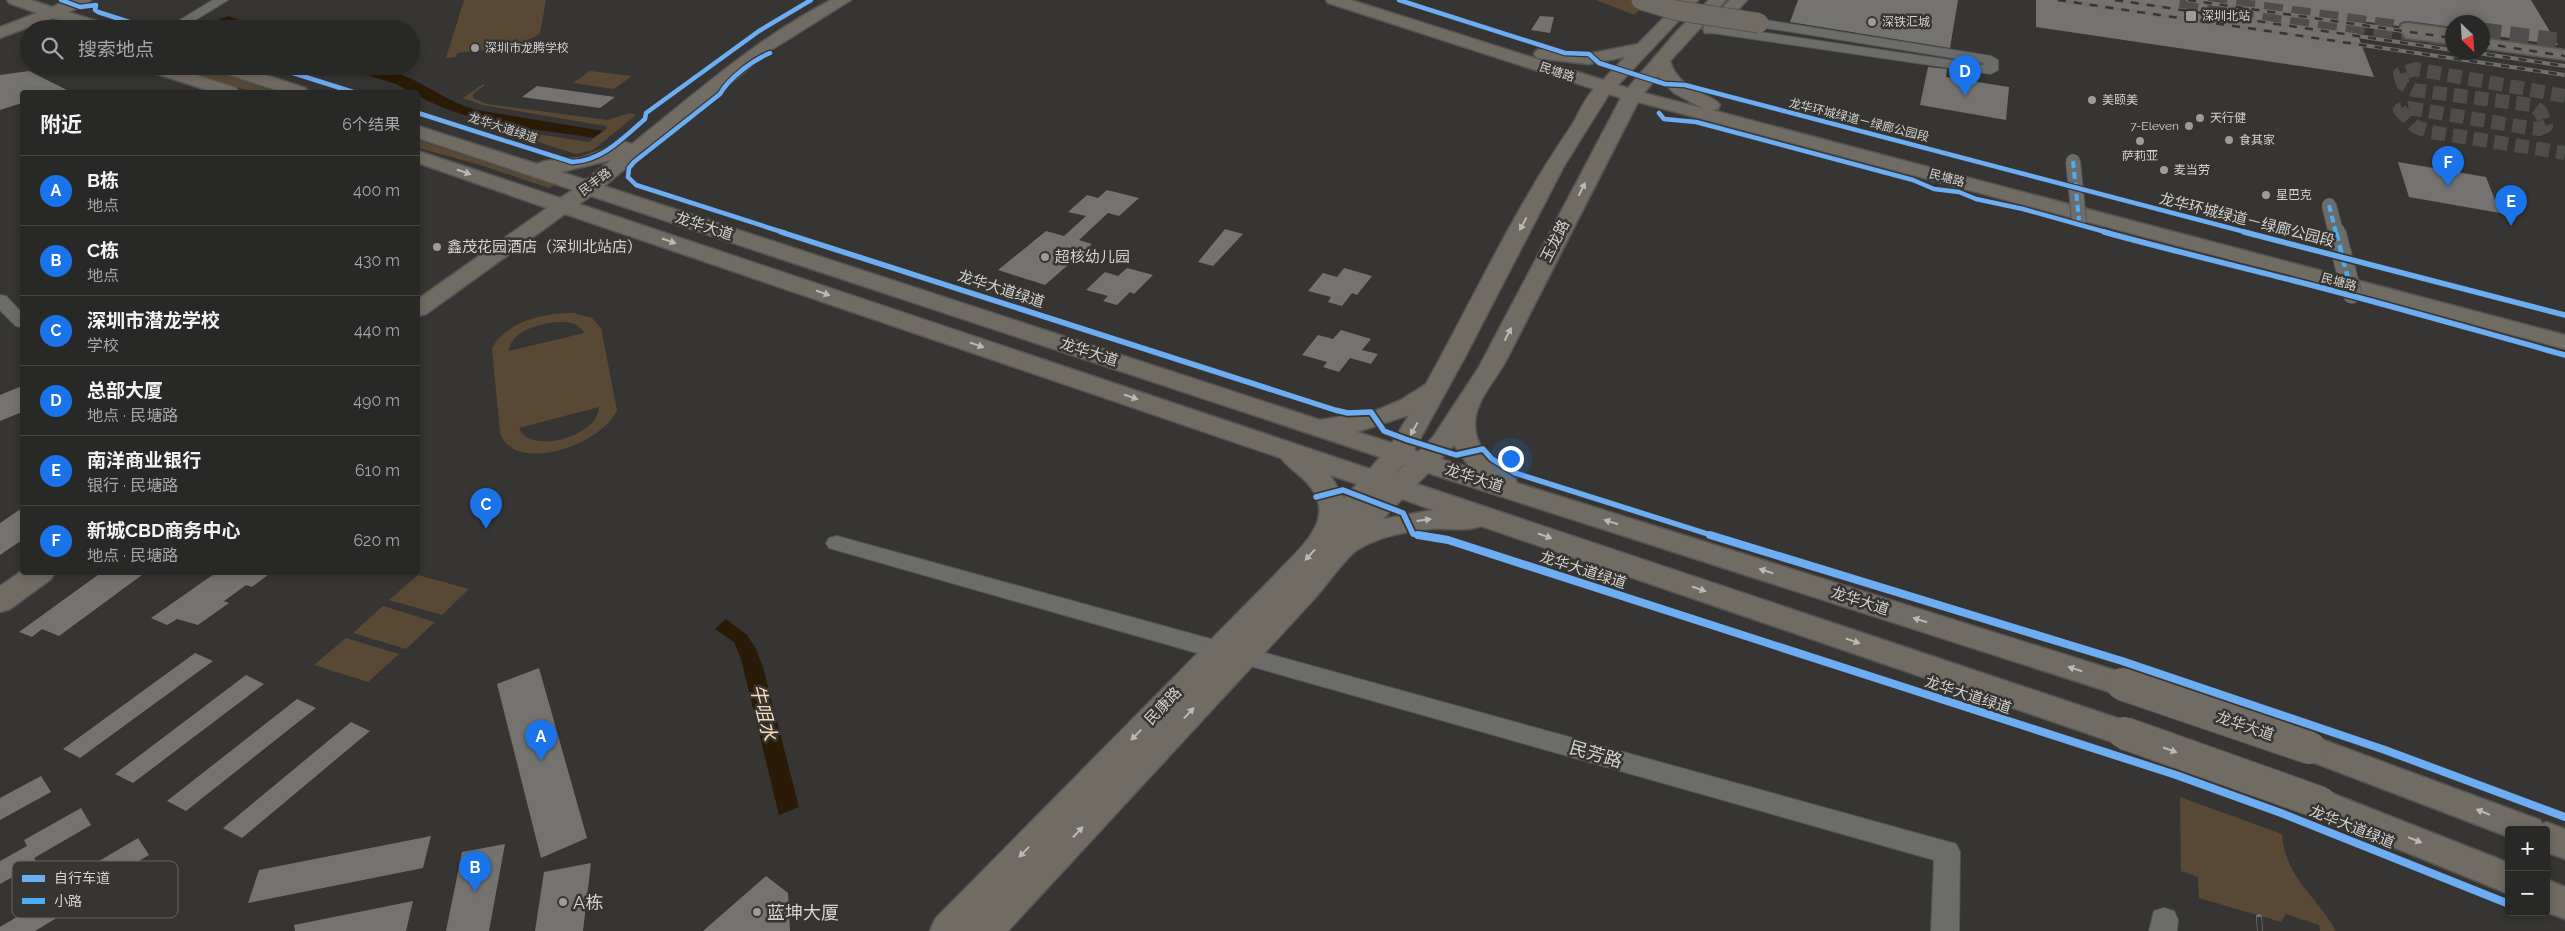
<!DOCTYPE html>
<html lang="zh">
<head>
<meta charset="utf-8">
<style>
  body { margin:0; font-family:Raleway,"Noto Sans SC",sans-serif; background:#343432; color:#f1f3f6 }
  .controls { position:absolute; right:15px; bottom:15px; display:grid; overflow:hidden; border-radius:5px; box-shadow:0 2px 8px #0003 }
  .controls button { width:45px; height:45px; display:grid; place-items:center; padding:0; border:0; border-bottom:1px solid #444443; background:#282826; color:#f1f3f6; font:25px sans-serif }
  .compass { position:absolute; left:2445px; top:15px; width:45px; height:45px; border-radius:50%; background:#282826; box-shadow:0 2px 8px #0003; rotate:155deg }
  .you { position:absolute; left:1510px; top:458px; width:18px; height:18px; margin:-12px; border:4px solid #fff; border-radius:50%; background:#1a73e8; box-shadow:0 0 0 8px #1a73e833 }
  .badge { display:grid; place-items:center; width:32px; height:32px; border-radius:50%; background:#1a73e8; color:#fff; font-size:16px; font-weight:700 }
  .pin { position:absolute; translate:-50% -41px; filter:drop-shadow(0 1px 2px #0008) }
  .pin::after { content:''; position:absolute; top:26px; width:18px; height:15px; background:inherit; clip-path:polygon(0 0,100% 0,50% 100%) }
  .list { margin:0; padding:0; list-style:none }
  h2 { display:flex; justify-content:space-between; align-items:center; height:65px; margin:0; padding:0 20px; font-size:21px }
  h2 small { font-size:16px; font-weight:400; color:#a5a6a7 }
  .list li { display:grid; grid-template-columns:32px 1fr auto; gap:15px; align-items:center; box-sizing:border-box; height:70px; padding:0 20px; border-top:1px solid #444443 }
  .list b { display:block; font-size:19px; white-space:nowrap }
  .list p { margin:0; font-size:16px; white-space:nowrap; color:#a5a6a7 }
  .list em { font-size:16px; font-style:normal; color:#a5a6a7 }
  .icon { flex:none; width:28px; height:28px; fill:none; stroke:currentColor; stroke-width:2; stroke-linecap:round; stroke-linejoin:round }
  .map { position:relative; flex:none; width:2565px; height:931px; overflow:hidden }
  .search { position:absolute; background:#282826; box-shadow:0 2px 8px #0003; left:20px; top:20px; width:400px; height:55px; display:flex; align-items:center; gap:12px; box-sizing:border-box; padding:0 18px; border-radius:28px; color:#a5a6a7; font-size:19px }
  .panel { position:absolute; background:#282826; box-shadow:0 2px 8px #0003; left:20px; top:90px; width:400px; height:485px; border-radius:5px }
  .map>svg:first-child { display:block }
</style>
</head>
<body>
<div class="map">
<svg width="2565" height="931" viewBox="0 0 2565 931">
  <rect width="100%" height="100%" fill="#363533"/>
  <path fill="#594934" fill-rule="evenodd" d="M 464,0 L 546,0 L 540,34 L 516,46 L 457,53 L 456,57 L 446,58 Z
    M 1596,0 L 1651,0 L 1634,15 Z
    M 174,66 L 197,66 L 276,92 L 251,92 Z
    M 590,71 L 632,76 L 614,89 L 573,83 Z
    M 483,84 L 484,86 L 474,93 L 473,98 L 487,104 L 607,120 L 630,113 L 636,115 L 593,150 L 576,154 L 499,130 L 503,129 L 589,142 L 607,128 L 606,126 L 482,105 L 463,98 Z
    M 418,140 L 554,185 L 549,188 L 477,164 L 418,148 Z
    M 574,313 L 592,318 L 601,328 L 617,410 C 603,444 515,476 500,433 L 492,348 C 508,320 544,313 574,313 ZM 557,322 C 567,322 579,322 584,333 L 509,351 C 511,330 540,324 557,322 ZM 599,407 C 599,436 530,456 519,428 Z
    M 418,575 L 469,589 L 442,615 L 389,600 Z
    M 383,606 L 435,622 L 406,649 L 353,633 Z
    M 346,638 L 399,654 L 368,682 L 314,665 Z
    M 2180,797 L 2282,834 C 2285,878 2316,895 2336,931 L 2320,931 L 2319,925 L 2286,914 L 2281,922 L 2199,898 L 2198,877 L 2181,871 Z"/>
  <path fill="#2b1a05" d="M 229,16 L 262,29 L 241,29 L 219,19 Z
    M 338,66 C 365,66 390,68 414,80 C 436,91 453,104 477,110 L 603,131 L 593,138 C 529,127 477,127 418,96 L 418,92 L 410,92 L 396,84 Z
    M 726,619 L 747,635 L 755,647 L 763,667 L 799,807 L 779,815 L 741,659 L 734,642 L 715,629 Z"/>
  <path fill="#747372" d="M 1798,0 L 1958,0 L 1950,48 L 1790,22 Z
    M 2036,0 L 2531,0 L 2558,45 L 2482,34 L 2482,22 L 2452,22 L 2452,27 L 2408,21 L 2400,23 L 2399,26 L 2352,20 L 2374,77 L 2036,27 Z
    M 1540,16 L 1554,17 L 1550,33 L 1531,30 Z
    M 1928,67 L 1947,69 L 1946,77 L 2009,87 L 2006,120 L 1920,105 Z
    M 29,71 L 71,92 L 22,92 L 22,103 L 0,110 L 0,75 Z
    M 537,86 L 615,97 L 600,108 L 522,97 Z
    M 2398,162 L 2486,177 L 2500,213 L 2409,197 Z
    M 1107,190 L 1139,198 L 1119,216 L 1108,213 L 1079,240 L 1092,244 L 1045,285 L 998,270 L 1046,231 L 1064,236 L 1086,216 L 1068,212 L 1087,195 L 1098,198 Z
    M 1225,229 L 1243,234 L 1213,266 L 1198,262 Z
    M 1127,268 L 1153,275 L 1134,294 L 1130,292 L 1117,305 L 1103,301 L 1108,296 L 1086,290 L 1105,272 L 1118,276 Z
    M 1344,268 L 1372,276 L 1357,295 L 1352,293 L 1342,306 L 1328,302 L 1331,297 L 1308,291 L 1323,273 L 1337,277 Z
    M 1341,330 L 1371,339 L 1362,350 L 1378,354 L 1371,364 L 1350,358 L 1339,372 L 1323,367 L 1327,362 L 1302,355 L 1318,335 L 1333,339 Z
    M 22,386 L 22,412 L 0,421 L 0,395 Z
    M 22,508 L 22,540 L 0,555 L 0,523 Z
    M 102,572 L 146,572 L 59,636 L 42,629 L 32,637 L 19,632 Z
    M 217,572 L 272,572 L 252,587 L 246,585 L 224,601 L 229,603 L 198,625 L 177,619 L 167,625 L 151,618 Z
    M 195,653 L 213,661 L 80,758 L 63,749 Z
    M 539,668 L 587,838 L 541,858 L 497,684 Z
    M 246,675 L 264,684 L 133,783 L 115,774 Z
    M 297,699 L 316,708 L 186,811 L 167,801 Z
    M 351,722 L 370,731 L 242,838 L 223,828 Z
    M 41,776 L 51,792 L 0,820 L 0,798 Z
    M 81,808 L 91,825 L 34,858 L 37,863 L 0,884 L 0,861 L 27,846 L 24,840 Z
    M 431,836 L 423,868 L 248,903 L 259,870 Z
    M 138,838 L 149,855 L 100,884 L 103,890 L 35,931 L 0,931 L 0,927 L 92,872 L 89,867 Z
    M 505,844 L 489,931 L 446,931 L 462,852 Z
    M 591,863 L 583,931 L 535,931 L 544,872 Z
    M 766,876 L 788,893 L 790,931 L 703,931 Z
    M 413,901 L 406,931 L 295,931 L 294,925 Z"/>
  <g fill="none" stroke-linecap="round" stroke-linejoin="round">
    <path stroke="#4e4d4b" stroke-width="14" stroke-dasharray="14 7" stroke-linecap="butt" d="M 2565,96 L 2416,69 L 2400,74 L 2403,84 L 2414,90 L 2532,105 L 2541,112 L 2546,126 L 2539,129 L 2529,128 L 2409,108 L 2400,110 L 2416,127 L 2431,132 L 2565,153"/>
    <path stroke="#4e4d4b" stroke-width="19" stroke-dasharray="19 9" stroke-linecap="butt" d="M 2180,0 L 2452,37
      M 2482,32 L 2565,43"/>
    <defs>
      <path id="minor" d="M 213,0 L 228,0 L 181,29 L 165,29 Z
        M 1759,19 L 1991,56 L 1998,60 L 1998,70 L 1991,74 L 1712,33 L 1706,29 L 1712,25 L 1984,65 L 1984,63 L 1754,26 L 1753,23 Z
        M 0,295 L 6,296 L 22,313 L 22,327 L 16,326 L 0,310 Z
        M 837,536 L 1218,641 L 1226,644 L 1230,650 L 1226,656 L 1218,659 L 829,548 L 826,543 L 829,538 Z
        M 1244,647 L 1956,844 L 1960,852 L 1959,931 L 1931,931 L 1934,860 L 1236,662 L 1232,656 L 1236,650 Z
        M 2164,908 L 2174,911 L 2178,920 L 2177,931 L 2149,931 L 2154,911 Z"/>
      <path id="major" d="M 7,0 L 31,0 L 52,7 L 68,0 L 91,0 L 89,3 L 68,12 L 109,25 L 111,29 L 85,29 L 53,18 L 0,38 L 0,27 L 37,13 L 9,3 Z
        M 831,0 L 851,0 L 771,50 L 604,186 L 1320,420 L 1375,411 L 1401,400 L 1426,384 C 1473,299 1515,208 1570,128 C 1579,115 1583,100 1594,89 L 1328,3 L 1326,0 L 1351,0 L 1603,80 L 1625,57 L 1588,64 L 1543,59 L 1537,58 L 1534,54 L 1537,50 L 1543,49 L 1588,54 L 1638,44 L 1681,0 L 1698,0 L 1618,85 L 1628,88 L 1677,31 L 1709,0 L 1726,0 L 1670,61 C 1676,80 1690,88 1707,96 C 1712,99 1717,100 1720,105 L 1718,109 L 1712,110 L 2565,335 L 2565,349 L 1638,102 C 1594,187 1551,272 1508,357 C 1497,379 1475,400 1475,424 C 1475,461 1512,463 1517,483 L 2133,676 L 2137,684 L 2133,692 L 2122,696 L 1428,473 L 1417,484 L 2135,724 L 2140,733 L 2135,742 L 2124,746 L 1481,526 C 1466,532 1447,528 1431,529 C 1406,531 1378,537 1357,550 C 1347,556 1325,587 1316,597 L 1008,931 L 930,931 L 935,919 L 1275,575 C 1297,550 1339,520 1309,485 C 1301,475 1288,468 1281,458 L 565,214 L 426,314 L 418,316 L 418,299 L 547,208 L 418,163 L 418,151 L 560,198 L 573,190 L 418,138 L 418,126 L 537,164 L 545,161 L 581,158 L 625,142 L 632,144 C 696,93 757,38 831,0 ZM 1658,76 L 1674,93 L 1702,108 L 1644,93 ZM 1609,94 L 1621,98 L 1479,367 L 1433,437 L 1418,452 L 1414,450 L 1465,357 L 1564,166 ZM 611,160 L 586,180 L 561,172 ZM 591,196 L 1380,457 L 1370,469 L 579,204 ZM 1409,415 L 1392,443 L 1357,432 ZM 1454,445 L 1470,468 L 1441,459 ZM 1403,465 L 1404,465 L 1393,476 ZM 1330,475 L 1357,484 L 1344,498 ZM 1402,499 L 1433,510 L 1383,519 Z
        M 1730,0 L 1747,0 L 1717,33 L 1705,33 L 1703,29 L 1705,25 Z
        M 2408,23 L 2452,29 L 2452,44 L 2405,38 L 2400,28 L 2402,24 Z
        M 2482,38 L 2565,50 L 2565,60 L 2482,48 Z
        M 142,66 L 170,66 L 236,88 L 239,92 L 213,92 L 145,70 Z
        M 211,66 L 239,66 L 305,88 L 308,92 L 282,92 L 214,70 Z
        M 22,571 L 22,572 L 55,572 L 51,579 L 10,609 L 0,612 L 0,586 Z
        M 2310,735 L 2540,820 L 2542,824 L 2546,822 L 2565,829 L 2565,859 L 2546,852 L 2546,830 L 2509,830 L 2509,837 L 2299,757 L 2294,748 L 2299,739 Z
        M 2321,789 L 2509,863 L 2509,894 L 2309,813 L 2304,803 L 2309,793 Z
        M 2546,879 L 2565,887 L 2565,919 L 2546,912 Z"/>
    </defs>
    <use href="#minor" stroke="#555452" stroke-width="2"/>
    <use href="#major" stroke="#555452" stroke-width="3"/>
    <use href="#minor" fill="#6c6c6b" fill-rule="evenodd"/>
    <use href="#major" fill="#706b63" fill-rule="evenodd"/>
    <defs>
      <path id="rail-far1" d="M 2058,0 L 2565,75
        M 2115,0 L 2452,50
        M 2188,0 L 2452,38
        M 2482,43 L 2565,56
        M 2471,52 L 2565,66"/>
      <path id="rail" d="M 2259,917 L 2260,931"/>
    </defs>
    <use href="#rail-far1" stroke="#71706e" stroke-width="4"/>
    <use href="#rail" stroke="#71706e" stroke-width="6"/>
    <use href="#rail-far1" stroke="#373532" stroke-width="2.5" stroke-dasharray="8" stroke-linecap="butt"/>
    <use href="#rail" stroke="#373532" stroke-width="4.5" stroke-dasharray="14" stroke-linecap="butt"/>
    <defs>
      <path id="minor-bridge-far1" d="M 2073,161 L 2079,220
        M 2329,205 L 2336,233"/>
      <path id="minor-bridge" d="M 2336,232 L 2352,294"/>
      <path id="major-bridge-far1" d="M 1641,0 L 1674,10 L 1759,23"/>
      <path id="major-bridge" d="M 2122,684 L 2310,748
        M 2124,733 L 2321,803"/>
    </defs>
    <use href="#minor-bridge-far1" stroke="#555452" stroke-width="16" stroke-linecap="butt"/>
    <use href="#minor-bridge" stroke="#555452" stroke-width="21" stroke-linecap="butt"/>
    <use href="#major-bridge-far1" stroke="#555452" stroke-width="21" stroke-linecap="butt"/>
    <use href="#major-bridge" stroke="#555452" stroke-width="34" stroke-linecap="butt"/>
    <use href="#minor-bridge-far1" stroke="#6c6c6b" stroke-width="14"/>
    <use href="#minor-bridge" stroke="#6c6c6b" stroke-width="19"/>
    <use href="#major-bridge-far1" stroke="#706b63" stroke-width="19"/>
    <use href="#major-bridge" stroke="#706b63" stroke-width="32"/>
    <path stroke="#49aef6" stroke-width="4" stroke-dasharray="7 4" stroke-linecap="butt" d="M 2073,161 L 2079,220
      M 2329,205 L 2336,233"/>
    <path stroke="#49aef6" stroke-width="4.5" stroke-dasharray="9 4.5" stroke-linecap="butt" d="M 2336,232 L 2352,294"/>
    <defs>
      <path id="cycleway-far2" d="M 61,0 L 80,7 L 96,5 L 95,10 L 98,12 L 151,29
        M 1399,0 L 1565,53 L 1589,54 L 1599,63 L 1665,84 L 1685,85 L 2249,233
        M 271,66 L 353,92
        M 418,113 L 572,162 C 602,161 623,138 645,119 L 646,113 L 759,31 L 811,0
        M 1659,113 L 1664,119 L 1696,122 L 1913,180 L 1934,189 L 1959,192 L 1976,199 L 2023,209 L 2109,233
        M 628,177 L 636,185 L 785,233
        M 628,177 L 629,168 L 634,162 L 720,94 C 729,78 753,60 770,53"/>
      <path id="cycleway-far1" d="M 781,232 L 1335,410 L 1348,413 L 1371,412 L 1384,431 L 1408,440 L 1456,455 L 1483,449 L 1492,459 L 1515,473 L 1714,536
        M 2104,232 C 2166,249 2228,264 2291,280 C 2383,303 2474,330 2565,355
        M 2244,232 L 2565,315
        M 1316,497 L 1343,490 L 1403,513 L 1413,534 L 1425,536"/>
      <path id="cycleway" d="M 1418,535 L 1448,540 L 2176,775 L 2281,813 L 2509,904
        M 1710,535 L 2122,661 L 2385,750 L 2565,817"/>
    </defs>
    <use href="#cycleway-far2" stroke="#373532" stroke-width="7"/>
    <use href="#cycleway-far1" stroke="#373532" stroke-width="9"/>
    <use href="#cycleway" stroke="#373532" stroke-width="11"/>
    <use href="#cycleway-far2" stroke="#6dadf4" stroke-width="4.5"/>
    <use href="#cycleway-far1" stroke="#6dadf4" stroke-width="5.5"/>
    <use href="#cycleway" stroke="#6dadf4" stroke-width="8"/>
  </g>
  <defs><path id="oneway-solid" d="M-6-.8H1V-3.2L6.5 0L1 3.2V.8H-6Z" transform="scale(1.25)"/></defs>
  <g fill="#bbb9b6">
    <use href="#oneway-solid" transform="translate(464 172) rotate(19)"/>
    <use href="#oneway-solid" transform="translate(1582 189) rotate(-63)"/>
    <use href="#oneway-solid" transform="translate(1523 224) rotate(118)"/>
    <use href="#oneway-solid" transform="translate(669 241) rotate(19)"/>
    <use href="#oneway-solid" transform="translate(823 293) rotate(19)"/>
    <use href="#oneway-solid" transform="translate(1508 334) rotate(-63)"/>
    <use href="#oneway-solid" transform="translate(977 345) rotate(19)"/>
    <use href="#oneway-solid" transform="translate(1131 397) rotate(19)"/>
    <use href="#oneway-solid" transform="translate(1414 429) rotate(119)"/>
    <use href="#oneway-solid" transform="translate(1424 520) rotate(-7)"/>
    <use href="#oneway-solid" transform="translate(1611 522) rotate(-162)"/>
    <use href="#oneway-solid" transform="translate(1545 536) rotate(19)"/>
    <use href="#oneway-solid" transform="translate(1310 555) rotate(132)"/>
    <use href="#oneway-solid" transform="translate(1766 571) rotate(-162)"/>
    <use href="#oneway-solid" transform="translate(1699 589) rotate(19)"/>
    <use href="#oneway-solid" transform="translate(1920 620) rotate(-162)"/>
    <use href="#oneway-solid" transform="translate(1853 641) rotate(19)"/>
    <use href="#oneway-solid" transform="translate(2075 669) rotate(-162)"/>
    <use href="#oneway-solid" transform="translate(1189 713) rotate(-47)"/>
    <use href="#oneway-solid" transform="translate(1136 735) rotate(134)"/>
    <use href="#oneway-solid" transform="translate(2170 750) rotate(19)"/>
    <use href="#oneway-solid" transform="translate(2483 812) rotate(-158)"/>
    <use href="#oneway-solid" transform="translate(1078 832) rotate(-47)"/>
    <use href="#oneway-solid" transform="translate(2415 840) rotate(22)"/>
    <use href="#oneway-solid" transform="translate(1024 852) rotate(134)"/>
  </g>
  <g fill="#9d9c9a" stroke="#373532" stroke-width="2">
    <rect x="2185" y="10" width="12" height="12" rx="2.5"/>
    <circle cx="1872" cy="22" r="5"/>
    <circle cx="475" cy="48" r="5"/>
    <circle cx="2092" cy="100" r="5"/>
    <circle cx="2200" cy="118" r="5"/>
    <circle cx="2189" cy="126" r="5"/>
    <circle cx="2229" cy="140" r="5"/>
    <circle cx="2140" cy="141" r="5"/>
    <circle cx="2164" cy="170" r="5"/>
    <circle cx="2266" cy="195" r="5"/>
    <circle cx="437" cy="247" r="5"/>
    <circle cx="1045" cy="257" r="5"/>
    <circle cx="563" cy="902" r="5"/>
    <circle cx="757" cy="912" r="5"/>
  </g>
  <g text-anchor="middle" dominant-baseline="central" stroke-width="5" stroke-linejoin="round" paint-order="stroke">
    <g font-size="12" fill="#d4d3d1" stroke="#373532" text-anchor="start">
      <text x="2202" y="16">深圳北站</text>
      <text x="1882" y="22">深铁汇城</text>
      <text x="485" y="48">深圳市龙腾学校</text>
      <text x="2102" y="100">美颐美</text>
      <text x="2210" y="118">天行健</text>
      <text x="2179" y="126" text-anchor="end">7-Eleven</text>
      <text x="2239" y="140">食其家</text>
      <text x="2140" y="156" text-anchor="middle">萨莉亚</text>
      <text x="2174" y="170">麦当劳</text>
      <text x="2276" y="195">星巴克</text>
    </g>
    <g font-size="12" fill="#d4d3d1" stroke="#373532">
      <text transform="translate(1557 72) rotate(18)">民塘路</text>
      <text transform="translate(1859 120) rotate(14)">龙华环城绿道－绿廊公园段</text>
      <text transform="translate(503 128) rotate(18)">龙华大道绿道</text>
      <text transform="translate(1947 178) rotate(15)">民塘路</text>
      <text transform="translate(595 182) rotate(-37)">民丰路</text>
      <text transform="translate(2339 282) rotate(15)">民塘路</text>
    </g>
    <g font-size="15" fill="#d4d3d1" stroke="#373532">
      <text transform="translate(2247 220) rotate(14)">龙华环城绿道－绿廊公园段</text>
      <text transform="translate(704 226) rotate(18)">龙华大道</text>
      <text transform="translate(1555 241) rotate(-63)">玉龙路</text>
      <text transform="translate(1001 289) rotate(18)">龙华大道绿道</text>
      <text transform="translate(1089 352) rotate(18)">龙华大道</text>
      <text transform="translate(1474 478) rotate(18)">龙华大道</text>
      <text transform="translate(1583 570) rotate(18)">龙华大道绿道</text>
      <text transform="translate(1860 601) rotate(18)">龙华大道</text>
      <text transform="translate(1968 695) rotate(18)">龙华大道绿道</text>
      <text transform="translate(1163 706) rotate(-46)">民康路</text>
      <text transform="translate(2245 726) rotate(19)">龙华大道</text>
      <text transform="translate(2352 827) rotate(22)">龙华大道绿道</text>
    </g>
    <g font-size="15" fill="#d4d3d1" stroke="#373532" text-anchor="start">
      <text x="447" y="247">鑫茂花园酒店（深圳北站店）</text>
      <text x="1055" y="257">超核幼儿园</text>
    </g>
    <g font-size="18" fill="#d4d3d1" stroke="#373532">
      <text transform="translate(1596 754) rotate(16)">民芳路</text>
    </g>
    <g font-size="18" fill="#d4d3d1" stroke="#373532" text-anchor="start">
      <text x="573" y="902">A栋</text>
      <text x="767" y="912">蓝坤大厦</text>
    </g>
    <g font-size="19" font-style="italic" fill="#fadcba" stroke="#373532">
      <text transform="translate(764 712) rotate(76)">牛咀水</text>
    </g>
  </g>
  <rect x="12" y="861" width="166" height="57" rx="8" fill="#373532" stroke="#666462" stroke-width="1"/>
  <rect x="22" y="875" width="23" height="7" fill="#6dadf4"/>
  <rect x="22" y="898" width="23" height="6" fill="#49aef6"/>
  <g font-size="14" fill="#d4d3d1">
    <text x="54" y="883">自行车道</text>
    <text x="54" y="906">小路</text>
  </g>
</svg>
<div class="controls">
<button>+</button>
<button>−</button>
</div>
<svg class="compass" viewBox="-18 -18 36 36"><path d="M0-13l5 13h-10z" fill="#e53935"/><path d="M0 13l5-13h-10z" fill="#a5a6a7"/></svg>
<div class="you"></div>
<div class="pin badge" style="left:541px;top:761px">A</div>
<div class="pin badge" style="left:475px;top:892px">B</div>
<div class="pin badge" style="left:486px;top:529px">C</div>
<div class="pin badge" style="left:1965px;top:96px">D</div>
<div class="pin badge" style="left:2511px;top:226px">E</div>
<div class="pin badge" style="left:2448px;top:187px">F</div>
<div class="search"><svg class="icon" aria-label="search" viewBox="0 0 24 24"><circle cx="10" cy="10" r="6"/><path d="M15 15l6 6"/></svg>搜索地点</div>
<section class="panel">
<h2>附近<small>6个结果</small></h2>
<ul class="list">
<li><span class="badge">A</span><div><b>B栋</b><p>地点</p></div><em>400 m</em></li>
<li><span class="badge">B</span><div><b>C栋</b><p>地点</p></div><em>430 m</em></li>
<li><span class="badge">C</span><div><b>深圳市潜龙学校</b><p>学校</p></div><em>440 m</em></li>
<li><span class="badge">D</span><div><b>总部大厦</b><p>地点 · 民塘路</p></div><em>490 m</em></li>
<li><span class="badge">E</span><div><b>南洋商业银行</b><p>银行 · 民塘路</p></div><em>610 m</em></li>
<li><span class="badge">F</span><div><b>新城CBD商务中心</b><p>地点 · 民塘路</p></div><em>620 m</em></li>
</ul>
</section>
</div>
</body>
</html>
